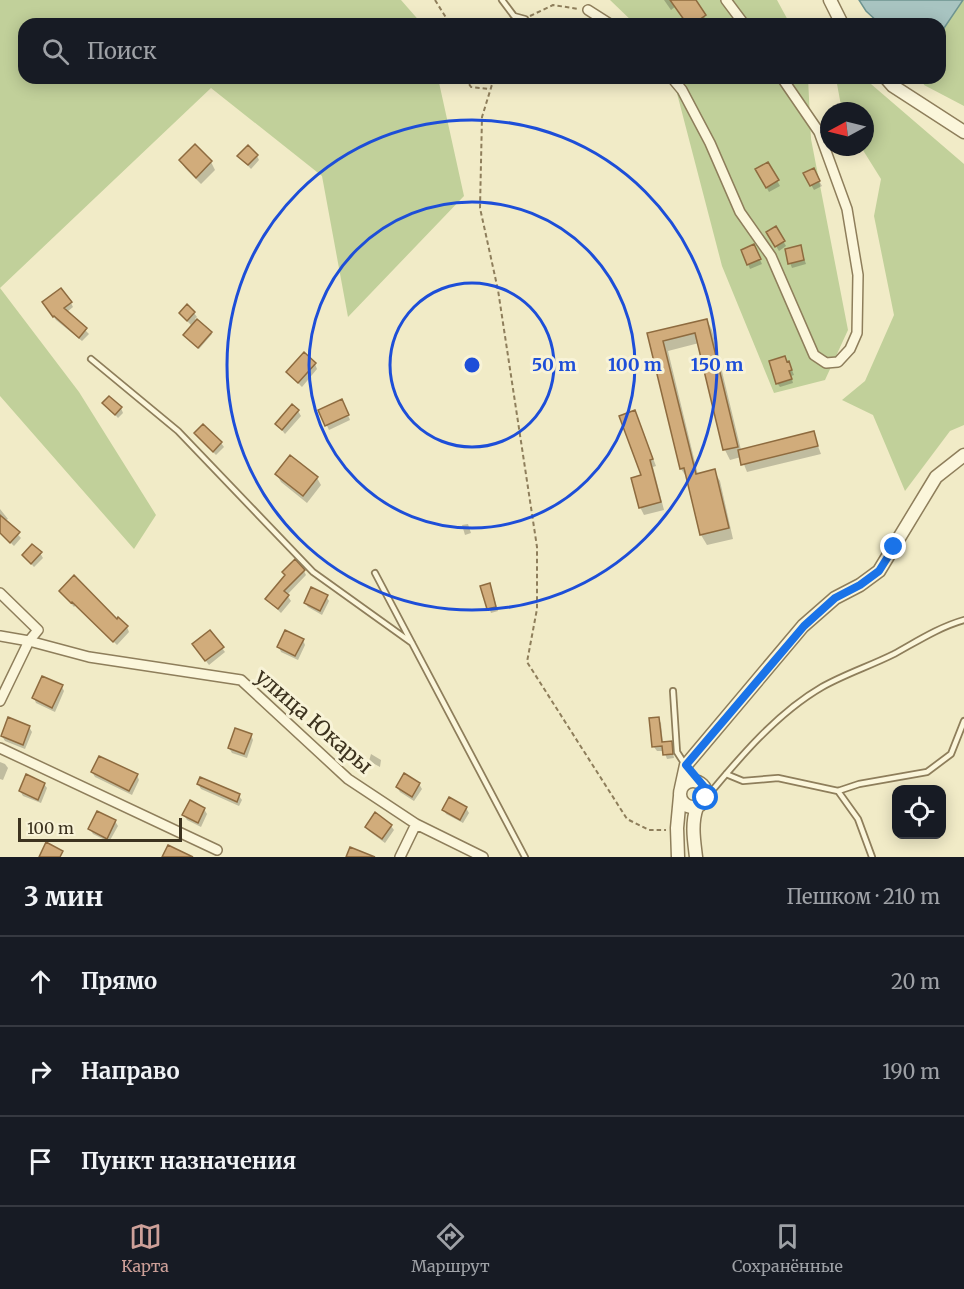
<!DOCTYPE html>
<html lang="ru">
<head>
<meta charset="utf-8">
<style>
  body { margin:0; font-family:Merriweather,serif; background:#20242c; color:#f1f3f6 }
  .controls { position:absolute; right:18px; bottom:18px; display:grid; overflow:hidden; border-radius:12px; box-shadow:0 3px 15px #0003 }
  .controls button { width:54px; height:54px; display:grid; place-items:center; padding:0; border:0; border-bottom:2px solid #363941; background:#171b24; color:#f1f3f6; font:30px sans-serif }
  .compass { position:absolute; left:820px; top:102px; width:54px; height:54px; border-radius:50%; background:#171b24; box-shadow:0 3px 15px #0003; rotate:263deg }
  .scale { position:absolute; left:18px; bottom:15px; width:164px; box-sizing:border-box; padding-left:6px; border:3px solid #3d331f; border-top:0; font-size:16px; line-height:21px; white-space:nowrap; color:#3d331f; -webkit-text-stroke:4px #f8f3d7; paint-order:stroke }
  .stop { position:absolute; width:18px; height:18px; margin:-14px; border:4px solid #1a73e8; border-radius:50%; background:#fff }
  .stop.end { background:#1a73e8; border-color:#fff; box-shadow:0 2px 6px #0008 }
  .list { margin:0; padding:0; list-style:none }
  h2 { display:flex; justify-content:space-between; align-items:center; height:78px; margin:0; padding:0 24px; font-size:26px }
  h2 small { font-size:20px; font-weight:400; color:#9ea1a6 }
  .list li { display:grid; grid-template-columns:39px 1fr auto; gap:18px; align-items:center; box-sizing:border-box; height:90px; padding:0 24px; border-top:2px solid #363941 }
  .list b { display:block; font-size:22px; white-space:nowrap }
  .list em { font-size:20px; font-style:normal; color:#9ea1a6 }
  .icon { flex:none; width:33px; height:33px; fill:none; stroke:currentColor; stroke-width:2; stroke-linecap:round; stroke-linejoin:round }
  .map { position:relative; flex:none; width:964px; height:857px; overflow:hidden }
  .search { position:absolute; background:#171b24; box-shadow:0 3px 15px #0003; left:18px; right:18px; top:18px; height:66px; display:flex; align-items:center; gap:15px; box-sizing:border-box; padding:0 21px; border-radius:18px; color:#9ea1a6; font-size:22px }
  .sheet { height:348px; background:#171b24 }
  nav { display:flex; justify-content:space-around; align-items:center; box-sizing:border-box; height:84px; border-top:2px solid #363941; background:#171b24; font-size:16px; color:#9ea1a6 }
  nav a { display:grid; justify-items:center; gap:3px }
  nav .on { color:#cda099 }
  .map>svg:first-child { display:block }
</style>
</head>
<body>
<div class="map">
<svg width="964" height="857" viewBox="0 0 964 857">
  <rect width="100%" height="100%" fill="#f1ebc7"/>
  <path fill="#c1d09a" d="M 0,0 L 401,0 L 422,24 L 24,24 L 24,78 L 438,78 L 464,196 L 348,317 L 322,176 L 211,88 L 0,288 L 79,392 L 156,515 L 134,549 L 0,396 Z
    M 610,0 L 777,0 L 790,24 L 635,24 Z
    M 963,0 L 964,0 L 964,106 L 924,85 L 922,78 L 940,78 L 940,34 Z
    M 673,78 L 808,78 L 811,139 L 848,330 L 825,380 L 774,393 L 722,266 Z
    M 845,78 L 864,78 L 964,164 L 964,425 L 950,431 L 905,491 L 873,415 L 842,400 L 865,381 L 894,315 L 874,216 L 881,179 L 861,147 L 865,147 L 865,111 L 842,111 L 837,84 Z"/>
  <path fill="#a8c4c1" stroke="#6e9490" stroke-width="1.5" d="M 859,0 L 963,0 L 940,34 L 940,24 L 880,24 L 866,11 Z"/>
  <path fill="#0003" d="M 664,0 L 688,0 L 707,20 L 702,24 L 688,24 L 676,6 L 671,10 Z
    M 195,146 L 211,162 L 215,170 L 201,184 L 185,168 L 181,161 Z
    M 239,156 L 257,156 L 259,160 L 251,169 Z
    M 768,164 L 780,186 L 769,192 L 757,170 Z
    M 813,170 L 822,186 L 814,190 L 805,174 Z
    M 776,229 L 786,246 L 779,251 L 768,233 Z
    M 800,247 L 806,264 L 792,268 L 790,263 Z
    M 756,251 L 762,264 L 750,269 L 748,264 Z
    M 71,303 L 73,307 L 67,312 L 89,334 L 82,341 L 56,320 L 46,307 Z
    M 187,306 L 194,313 L 197,317 L 195,319 L 212,334 L 199,349 L 186,337 L 192,326 L 184,318 Z
    M 707,320 L 712,330 L 741,450 L 813,433 L 821,454 L 747,472 L 741,457 L 730,460 L 725,450 L 699,343 L 668,351 L 698,475 L 714,471 L 720,481 L 733,539 L 707,545 L 701,535 L 688,479 L 681,469 L 649,334 Z
    M 789,363 L 794,375 L 791,376 L 793,383 L 780,387 L 777,383 Z
    M 315,364 L 317,369 L 302,387 L 288,373 Z
    M 104,403 L 121,408 L 123,413 L 118,418 Z
    M 344,405 L 350,420 L 329,430 L 320,411 Z
    M 298,411 L 301,416 L 285,434 L 277,424 Z
    M 638,419 L 656,466 L 653,467 L 664,510 L 644,515 L 640,507 L 643,476 Z
    M 195,434 L 221,443 L 224,447 L 216,455 Z
    M 277,475 L 317,478 L 321,485 L 307,503 L 281,482 Z
    M 0,509 L 8,519 L 5,521 L 21,538 L 14,546 L 0,532 Z
    M 468,524 L 471,533 L 465,535 L 462,525 Z
    M 40,553 L 43,558 L 34,567 L 23,555 Z
    M 304,571 L 306,575 L 287,595 L 291,601 L 281,613 L 267,599 Z
    M 482,587 L 492,590 L 498,611 L 491,613 Z
    M 61,592 L 117,621 L 127,627 L 129,632 L 117,645 L 76,605 L 74,607 Z
    M 326,596 L 329,601 L 322,615 L 308,607 L 305,603 Z
    M 303,640 L 305,645 L 298,660 L 281,652 L 279,647 Z
    M 222,648 L 225,652 L 209,665 L 197,649 Z
    M 62,687 L 64,691 L 55,712 L 36,703 L 34,698 Z
    M 658,719 L 661,723 L 663,744 L 671,743 L 674,758 L 667,759 L 664,751 L 657,751 L 654,747 Z
    M 29,727 L 32,732 L 25,749 L 5,741 L 2,736 Z
    M 251,735 L 253,740 L 247,758 L 232,753 L 229,748 Z
    M 371,754 L 381,760 L 380,767 L 369,761 Z
    M 0,762 L 5,764 L 8,768 L 3,780 L 0,779 Z
    M 92,772 L 137,775 L 139,780 L 132,795 L 95,777 Z
    M 44,784 L 47,788 L 41,803 L 23,796 L 20,791 Z
    M 198,784 L 239,796 L 242,800 L 239,806 L 201,789 Z
    M 419,784 L 422,789 L 414,801 L 400,792 L 397,787 Z
    M 466,808 L 469,813 L 463,823 L 446,814 L 444,809 Z
    M 204,809 L 207,814 L 201,827 L 187,820 L 184,815 Z
    M 115,821 L 118,826 L 109,842 L 93,834 L 90,829 Z
    M 391,826 L 394,830 L 385,843 L 369,831 L 366,827 Z"/>
  <path fill="#d1ac7b" stroke="#8e6b3f" stroke-width="1.5" d="M 670,0 L 696,0 L 706,15 L 693,24 L 687,24 Z
    M 195,144 L 212,161 L 196,178 L 179,160 Z
    M 248,145 L 258,155 L 248,165 L 237,156 Z
    M 768,162 L 779,180 L 766,188 L 755,169 Z
    M 814,168 L 820,181 L 810,186 L 803,173 Z
    M 776,226 L 785,241 L 775,247 L 766,232 Z
    M 754,244 L 761,259 L 747,265 L 741,250 Z
    M 801,245 L 804,260 L 788,264 L 785,249 Z
    M 61,288 L 72,302 L 64,308 L 87,328 L 79,338 L 54,316 L 53,317 L 42,302 Z
    M 187,304 L 195,312 L 187,321 L 179,313 Z
    M 197,319 L 212,332 L 198,348 L 183,335 Z
    M 707,319 L 738,447 L 723,450 L 695,333 L 663,341 L 696,474 L 715,469 L 729,528 L 700,535 L 684,468 L 680,469 L 647,333 Z
    M 304,352 L 316,363 L 298,383 L 286,372 Z
    M 785,356 L 787,362 L 789,361 L 792,370 L 789,371 L 792,379 L 776,384 L 769,361 Z
    M 109,396 L 122,407 L 115,415 L 102,403 Z
    M 342,399 L 349,415 L 325,426 L 318,410 Z
    M 292,404 L 299,410 L 282,430 L 275,424 Z
    M 635,410 L 653,459 L 650,460 L 661,502 L 639,508 L 631,478 L 641,475 L 619,416 Z
    M 203,424 L 222,442 L 213,452 L 194,433 Z
    M 814,431 L 818,446 L 741,465 L 738,450 Z
    M 290,455 L 318,477 L 303,496 L 275,474 Z
    M 0,515 L 20,532 L 10,543 L 0,533 Z
    M 32,544 L 42,552 L 31,564 L 22,555 Z
    M 295,559 L 305,570 L 284,591 L 289,595 L 278,609 L 265,599 L 285,575 L 282,572 Z
    M 74,575 L 117,619 L 118,617 L 128,626 L 113,642 L 72,602 L 71,603 L 59,591 Z
    M 490,583 L 496,607 L 487,609 L 480,586 Z
    M 311,587 L 328,595 L 320,611 L 304,603 Z
    M 210,630 L 224,647 L 205,661 L 192,644 Z
    M 285,630 L 304,639 L 295,656 L 277,647 Z
    M 42,676 L 63,685 L 52,708 L 32,698 Z
    M 8,717 L 30,726 L 23,745 L 1,736 Z
    M 659,717 L 662,742 L 672,741 L 673,754 L 663,755 L 662,746 L 652,747 L 649,718 Z
    M 235,728 L 252,734 L 244,754 L 228,748 Z
    M 99,756 L 138,774 L 129,791 L 91,772 Z
    M 404,773 L 420,783 L 412,797 L 396,787 Z
    M 26,774 L 45,783 L 38,800 L 19,791 Z
    M 200,777 L 240,794 L 237,802 L 197,784 Z
    M 449,797 L 467,807 L 460,820 L 442,810 Z
    M 190,800 L 205,808 L 198,823 L 182,815 Z
    M 97,811 L 116,820 L 107,839 L 88,829 Z
    M 375,812 L 392,825 L 382,839 L 365,827 Z
    M 46,842 L 63,851 L 60,857 L 39,857 Z
    M 168,845 L 193,857 L 162,857 Z
    M 350,847 L 375,857 L 346,857 Z"/>
  <g fill="none" stroke-linecap="round" stroke-linejoin="round">
    <defs>
      <path id="service" d="M 502,0 L 514,16 L 525,19
        M 91,359 L 178,431 L 313,572 L 412,643
        M 375,573 L 525,857
        M 673,691 L 677,752 L 684,763
        M 726,774 L 743,781 L 778,778 L 838,791 L 859,784 L 927,772 L 951,754 L 964,721
        M 838,791 L 858,819 L 872,857
        M 706,798 C 739,758 777,713 822,687 C 845,674 870,666 894,654 C 916,642 939,627 964,620"/>
      <path id="minor" d="M 726,0 L 744,24
        M 588,10 L 610,24
        M 672,78 L 682,90 L 710,143 L 740,212 L 771,256 L 814,355 L 826,363 L 838,362 L 850,349 L 857,333 L 858,275 L 847,209 L 819,132 L 782,78
        M 0,593 L 38,630 L 29,641 L 0,701
        M 0,636 L 29,641 L 89,657 L 241,680 L 348,779 L 416,824 L 483,857
        M 0,748 L 217,850
        M 400,857 L 416,824"/>
      <path id="tertiary" d="M 830,0 L 842,24
        M 886,78 L 893,86 L 964,132
        M680 794a13 13 0 1 1 26 0a13 13 0 1 1-26 0Z
        M 681,788 L 686,765 L 803,626 L 835,598 L 860,585 L 879,571 L 936,477 L 964,455
        M 678,857 L 677,828 L 680,796
        M 696,857 C 694,840 691,824 697,807"/>
    </defs>
    <use href="#service" stroke="#8e7e5b" stroke-width="8"/>
    <use href="#minor" stroke="#8e7e5b" stroke-width="12"/>
    <use href="#tertiary" stroke="#8e7e5b" stroke-width="15"/>
    <path stroke="#8e7e5b" stroke-width="2" stroke-dasharray="4.5 3" stroke-linecap="butt" d="M 435,0 L 450,24
      M 530,16 L 553,5 L 579,9
      M 465,78 L 471,87 L 490,89
      M 494,78 L 482,117 L 480,208 L 498,290 L 537,547 L 537,609 L 527,662 L 627,819 L 649,830 L 666,830"/>
    <use href="#service" stroke="#fbf6db" stroke-width="4.5"/>
    <use href="#minor" stroke="#fbf6db" stroke-width="9"/>
    <use href="#tertiary" stroke="#fbf6db" stroke-width="12"/>
  </g>
  <g fill="none" stroke-linecap="round" stroke-linejoin="round">
    <path stroke="#1a73e8" stroke-width="8" d="M 706,798 L 706,789 L 686,765 L 804,626 L 835,598 L 860,585 L 879,571 L 894,547"/>
  </g>
  <g fill="none" stroke="#1d4ed8" stroke-width="3">
    <circle cx="472" cy="365" r="82"/>
    <circle cx="472" cy="365" r="163"/>
    <circle cx="472" cy="365" r="245"/>
  </g>
  <g text-anchor="middle" dominant-baseline="central" stroke-width="6" stroke-linejoin="round" paint-order="stroke">
    <g font-size="21" fill="#3d331f" stroke="#f8f3d7">
      <text transform="translate(314 721) rotate(41)">улица Юкары</text>
    </g>
  </g>
  <circle cx="472" cy="365" r="9" fill="#1d4ed8" stroke="#f8f3d7" stroke-width="3"/>
  <g font-size="18" text-anchor="middle" font-weight="bold" fill="#1d4ed8" stroke="#f8f3d7" stroke-width="6" stroke-linejoin="round" paint-order="stroke">
    <text x="554" y="371">50 m</text>
    <text x="635" y="371">100 m</text>
    <text x="717" y="371">150 m</text>
  </g>
</svg>
<div class="controls">
<button><svg class="icon" aria-label="locate" viewBox="0 0 24 24"><circle cx="12" cy="12" r="6"/><path d="M12 2v4M12 18v4M2 12h4M18 12h4"/></svg></button>
</div>
<svg class="compass" viewBox="-18 -18 36 36"><path d="M0-13l5 13h-10z" fill="#e53935"/><path d="M0 13l5-13h-10z" fill="#9ea1a6"/></svg>
<div class="scale">100 m</div>
<div class="stop" style="left:706px;top:798px"></div>
<div class="stop end" style="left:894px;top:547px"></div>
<div class="search"><svg class="icon" aria-label="search" viewBox="0 0 24 24"><circle cx="10" cy="10" r="6"/><path d="M15 15l6 6"/></svg>Поиск</div>
</div>
<section class="sheet">
<h2>3 мин<small>Пешком · 210 m</small></h2>
<ul class="list">
<li><svg class="icon" aria-label="ahead" viewBox="0 0 24 24"><path d="M12 20V5M6 11l6-6 6 6"/></svg><div><b>Прямо</b></div><em>20 m</em></li>
<li><svg class="icon" aria-label="right" viewBox="0 0 24 24"><path d="M7 20v-9h11M14 6l5 5-5 5"/></svg><div><b>Направо</b></div><em>190 m</em></li>
<li><svg class="icon" aria-label="arrive" viewBox="0 0 24 24"><path d="M6 21V4h12l-3 4 3 4H6"/></svg><div><b>Пункт назначения</b></div></li>
</ul>
</section>
<nav>
<a class="on"><svg class="icon" aria-label="map" viewBox="0 0 24 24"><path d="M3 6l6-2 6 2 6-2v14l-6 2-6-2-6 2zM9 4v14M15 6v14"/></svg>Карта</a>
<a><svg class="icon" aria-label="directions" viewBox="0 0 24 24"><path d="M12 3l9 9-9 9-9-9zM9 14v-3h6M13 9l2 2-2 2"/></svg>Маршрут</a>
<a><svg class="icon" aria-label="saved" viewBox="0 0 24 24"><path d="M7 4h10v16l-5-4-5 4z"/></svg>Сохранённые</a>
</nav>
</body>
</html>
